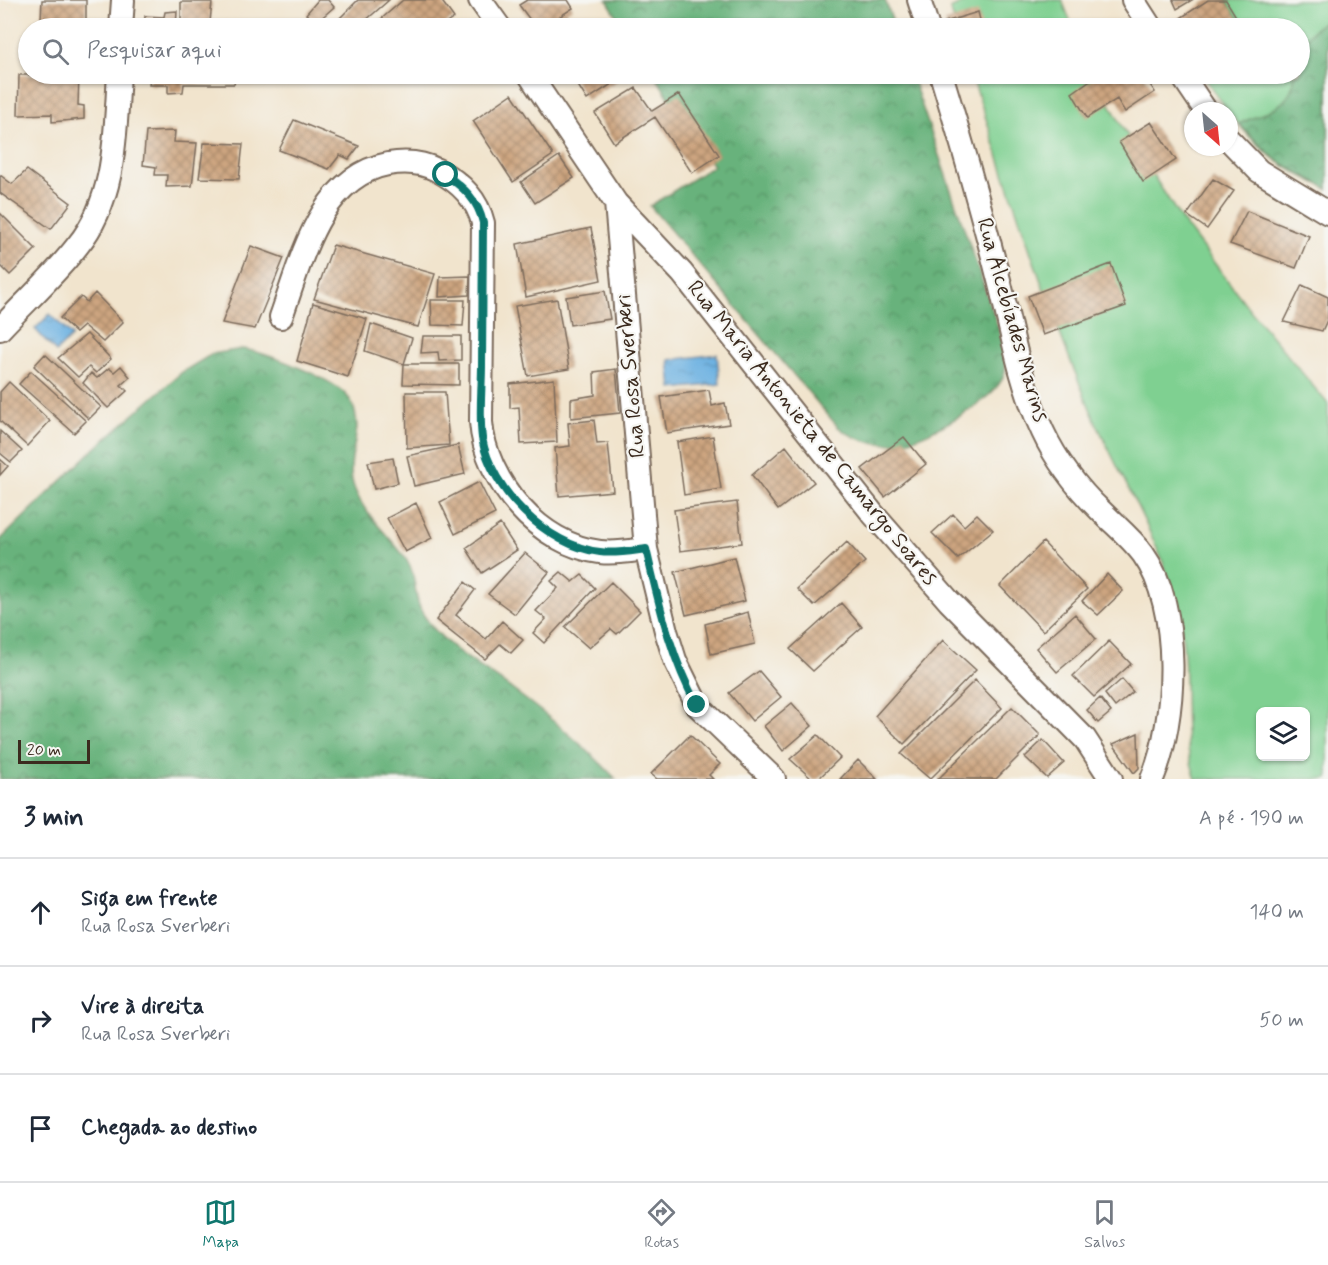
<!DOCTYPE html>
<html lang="pt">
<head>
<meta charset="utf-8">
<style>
  body { margin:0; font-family:Mynerve,sans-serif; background:#f2f2f3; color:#1f2937 }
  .controls { position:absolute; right:18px; bottom:18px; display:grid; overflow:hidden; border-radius:9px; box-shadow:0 2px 4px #0004 }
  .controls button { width:54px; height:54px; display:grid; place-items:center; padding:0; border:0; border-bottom:2px solid #e0e1e3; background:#fff; color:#1f2937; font:30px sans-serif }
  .compass { position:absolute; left:1184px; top:102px; width:54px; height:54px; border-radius:50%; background:#fff; box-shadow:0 2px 4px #0004; rotate:153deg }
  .scale { position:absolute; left:18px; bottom:15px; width:72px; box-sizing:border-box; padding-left:6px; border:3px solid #3b2a1e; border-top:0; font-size:16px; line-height:21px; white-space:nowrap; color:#3b2a1e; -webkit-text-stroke:4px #f6f6f2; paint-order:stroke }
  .stop { position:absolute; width:18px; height:18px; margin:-14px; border:4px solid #0f766e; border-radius:50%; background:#fff }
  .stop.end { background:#0f766e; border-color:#fff; box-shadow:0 2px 6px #0008 }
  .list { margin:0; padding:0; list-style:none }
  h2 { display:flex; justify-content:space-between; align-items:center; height:78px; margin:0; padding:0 24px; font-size:26px }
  h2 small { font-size:20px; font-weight:400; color:#747a83 }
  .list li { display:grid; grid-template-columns:39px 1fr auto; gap:18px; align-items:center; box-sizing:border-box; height:108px; padding:0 24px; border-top:2px solid #e0e1e3 }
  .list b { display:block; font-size:22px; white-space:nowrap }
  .list p { margin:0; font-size:20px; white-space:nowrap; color:#747a83 }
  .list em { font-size:20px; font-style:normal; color:#747a83 }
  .icon { flex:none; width:33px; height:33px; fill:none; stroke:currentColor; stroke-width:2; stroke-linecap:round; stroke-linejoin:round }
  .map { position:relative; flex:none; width:1328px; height:779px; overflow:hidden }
  .search { position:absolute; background:#fff; box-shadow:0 2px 4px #0004; left:18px; right:18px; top:18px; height:66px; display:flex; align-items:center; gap:15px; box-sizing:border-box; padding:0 21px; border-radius:33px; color:#747a83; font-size:22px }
  .sheet { height:402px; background:#fff }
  nav { display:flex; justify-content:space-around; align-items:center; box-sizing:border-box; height:84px; border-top:2px solid #e0e1e3; background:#fff; font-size:16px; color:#747a83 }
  nav a { display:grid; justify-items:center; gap:3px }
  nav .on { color:#0f766e }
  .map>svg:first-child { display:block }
</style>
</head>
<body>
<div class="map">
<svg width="1328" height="779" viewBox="0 0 1328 779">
  <defs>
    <pattern id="forest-crowns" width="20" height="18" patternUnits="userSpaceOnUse" patternTransform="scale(1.5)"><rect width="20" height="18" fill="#67b27b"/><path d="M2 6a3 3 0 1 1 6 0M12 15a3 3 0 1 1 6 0" fill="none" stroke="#569164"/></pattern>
    <pattern id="water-ripples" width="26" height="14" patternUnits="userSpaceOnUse" patternTransform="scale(1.5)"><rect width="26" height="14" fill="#6ab0e1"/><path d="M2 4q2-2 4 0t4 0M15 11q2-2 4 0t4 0" fill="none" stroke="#588fb6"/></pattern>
    <pattern id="building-cross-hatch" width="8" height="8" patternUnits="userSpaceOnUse" patternTransform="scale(1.5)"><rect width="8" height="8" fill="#cda580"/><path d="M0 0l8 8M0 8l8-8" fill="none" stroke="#a88768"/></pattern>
  </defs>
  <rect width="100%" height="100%" fill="#f6f6f2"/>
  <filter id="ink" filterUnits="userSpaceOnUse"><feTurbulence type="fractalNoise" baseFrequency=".0167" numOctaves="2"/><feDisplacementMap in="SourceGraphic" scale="12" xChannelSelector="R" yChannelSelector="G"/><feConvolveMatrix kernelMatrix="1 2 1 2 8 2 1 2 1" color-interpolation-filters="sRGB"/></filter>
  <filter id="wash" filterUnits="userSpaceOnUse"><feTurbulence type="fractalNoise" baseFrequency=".008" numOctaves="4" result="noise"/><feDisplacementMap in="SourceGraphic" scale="24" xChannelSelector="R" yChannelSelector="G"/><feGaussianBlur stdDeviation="1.35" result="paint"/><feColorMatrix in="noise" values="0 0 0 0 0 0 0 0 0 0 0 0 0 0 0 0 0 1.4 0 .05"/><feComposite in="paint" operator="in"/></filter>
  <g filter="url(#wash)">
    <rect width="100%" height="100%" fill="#f1e4cd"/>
    <path fill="#7fd091" stroke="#5d7d58" stroke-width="1.5" fill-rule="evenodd" d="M 968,0 L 1062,0 L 1073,28 L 957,28 L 950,9 Z
      M 1226,0 L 1328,0 L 1328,189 C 1314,182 1299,176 1286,167 C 1250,145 1225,108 1202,74 L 1300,74 L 1300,28 L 1245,28 Z
      M 971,74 L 1094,74 L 1123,128 L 1181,219 L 1250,310 L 1328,404 L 1328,779 L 1196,779 C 1183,743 1186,718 1185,681 C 1185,644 1179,605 1166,570 C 1145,515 1114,465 1091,411 C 1044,301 1009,186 971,74 ZM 1260,712 L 1306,712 L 1306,756 L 1260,756 Z"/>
    <path fill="url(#forest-crowns)" stroke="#516e4c" stroke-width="1.5" d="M 607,0 L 885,0 L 895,28 L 624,28 Z
      M 1328,20 L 1328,189 L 1276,160 L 1239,124 C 1267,110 1291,110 1295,74 L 1300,74 C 1300,46 1302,34 1328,20 Z
      M 654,74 L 911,74 L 999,330 C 1002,343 1009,361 1004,375 C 995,401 929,436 903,442 C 880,447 856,441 838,427 L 650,206 L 713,166 Z
      M 242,349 C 265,352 335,379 348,397 C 354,404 357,418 357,427 C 355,448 346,469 355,490 C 365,516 390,536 406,559 C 418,575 412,597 423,614 C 443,647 484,668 513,690 C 550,717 585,746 616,779 L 0,779 L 0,540 L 92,451 L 182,372 L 212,354 Z"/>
    <path fill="url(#water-ripples)" stroke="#526d80" stroke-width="1.5" d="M 50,314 L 72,336 L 56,352 L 35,329 Z
      M 717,354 L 720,384 L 672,389 L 669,360 Z"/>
    <g id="blocks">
      <path fill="url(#building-cross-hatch)" d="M 42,0 L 86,0 L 86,21 L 41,19 Z
        M 318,0 L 328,0 L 334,7 L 317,22 L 306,14 Z
        M 358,0 L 389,0 L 357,28 L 347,28 L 337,21 Z
        M 403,0 L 441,0 L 454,18 L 439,28 L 387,28 L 380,20 Z
        M 527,0 L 568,0 L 573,8 L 542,28 L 536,28 L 519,5 Z
        M 1173,0 L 1192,0 L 1177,9 Z
        M 1208,0 L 1226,0 L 1243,28 L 1181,28 L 1176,21 Z
        M 181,2 L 212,2 L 210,22 L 181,22 Z
        M 177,11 L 176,28 L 144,28 L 145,16 L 164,17 L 165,12 Z
        M 978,12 L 982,28 L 947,28 L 945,22 Z
        M 568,17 L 574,28 L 549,28 Z
        M 214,21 L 278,26 L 281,28 L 194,28 L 194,25 L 214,26 Z
        M 83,26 L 83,28 L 59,28 L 59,27 Z
        M 150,74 L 236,74 L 234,84 L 184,84 L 183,92 L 168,93 L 168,85 L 149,85 Z
        M 571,74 L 613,74 L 618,80 L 587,100 Z
        M 1099,74 L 1143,74 L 1155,92 L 1125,112 L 1117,99 L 1087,118 L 1072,93 Z
        M 19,75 L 79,75 L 78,105 L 84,106 L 84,119 L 52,122 L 52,114 L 18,115 Z
        M 636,88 L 652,111 L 679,94 L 719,155 L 692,173 L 655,117 L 614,143 L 595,113 Z
        M 512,94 L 553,155 L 513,182 L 473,121 Z
        M 294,120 L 359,146 L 349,159 L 340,155 L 329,169 L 279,150 Z
        M 1151,122 L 1176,160 L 1143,182 L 1119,142 Z
        M 175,131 L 174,142 L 197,143 L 192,186 L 166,187 L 167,175 L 155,175 L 156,167 L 143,165 L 146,132 Z
        M 204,143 L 243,144 L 239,179 L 199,178 Z
        M 559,156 L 574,178 L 535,203 L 521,182 Z
        M 27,170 L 71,203 L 51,229 L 0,193 L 0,175 L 12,184 Z
        M 1213,179 L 1234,191 L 1207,229 L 1187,215 Z
        M 1247,211 L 1309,236 L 1296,268 L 1230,244 Z
        M 0,213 L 36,249 L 10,275 L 0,265 Z
        M 591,228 L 601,280 L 526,297 L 517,244 Z
        M 333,245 L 435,274 L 418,327 L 314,299 Z
        M 251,246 L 284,258 L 255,329 L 222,323 Z
        M 1111,264 L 1126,306 L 1043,335 L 1028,296 Z
        M 470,276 L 469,295 L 439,297 L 440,277 Z
        M 1302,285 L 1328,297 L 1328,318 L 1322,331 L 1284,322 Z
        M 605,291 L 610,319 L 570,325 L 566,297 Z
        M 95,293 L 123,322 L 103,342 L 84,326 L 76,333 L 60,318 L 81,297 L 87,302 Z
        M 557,299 L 569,369 L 528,376 L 515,306 Z
        M 431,300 L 465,300 L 463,326 L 432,325 Z
        M 313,303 L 367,319 L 348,377 L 297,361 Z
        M 371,324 L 412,338 L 404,364 L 365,351 Z
        M 87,334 L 111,359 L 96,373 L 89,367 L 78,377 L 58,358 Z
        M 423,336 L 461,336 L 461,360 L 439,361 L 438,352 L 421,353 Z
        M 45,354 L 101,407 L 89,419 L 34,366 Z
        M 404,364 L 459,364 L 459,385 L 403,384 Z
        M 121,366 L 130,377 L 121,385 L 127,391 L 108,408 L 83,383 L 91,373 L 97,378 L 109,368 L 114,372 Z
        M 616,369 L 620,413 L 571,418 L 571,399 L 595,395 L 594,372 Z
        M 31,371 L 86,421 L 74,433 L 19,384 Z
        M 554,379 L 557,442 L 521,444 L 519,407 L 510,408 L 510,384 Z
        M 9,382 L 50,421 L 27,446 L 0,421 L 0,392 Z
        M 709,390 L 712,406 L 725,403 L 729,424 L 667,433 L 661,397 Z
        M 406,392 L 445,392 L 449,445 L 407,448 Z
        M 594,420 L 597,444 L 608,443 L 613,491 L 559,496 L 555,448 L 570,446 L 568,423 Z
        M 0,431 L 22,451 L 11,462 L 0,453 Z
        M 713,436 L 721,489 L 684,495 L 677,442 Z
        M 904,437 L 926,464 L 885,497 L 862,469 Z
        M 458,445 L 465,474 L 414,486 L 407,456 Z
        M 786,446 L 814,482 L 778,510 L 752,475 Z
        M 393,458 L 398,483 L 374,489 L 368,462 Z
        M 0,459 L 8,466 L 0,475 Z
        M 479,482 L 495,514 L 455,534 L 440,502 Z
        M 737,502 L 742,543 L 680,551 L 674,510 Z
        M 416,503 L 432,538 L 405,552 L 387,518 Z
        M 953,514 L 964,526 L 977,514 L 993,530 L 958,559 L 932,533 Z
        M 500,524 L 517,550 L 482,573 L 466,548 Z
        M 847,542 L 865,562 L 814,606 L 797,589 Z
        M 1043,542 L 1087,589 L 1043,631 L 1000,586 Z
        M 525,553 L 549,572 L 515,614 L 488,594 Z
        M 734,557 L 745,601 L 686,615 L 675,572 Z
        M 561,572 L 573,582 L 582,575 L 595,588 L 544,643 L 533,633 L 546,619 L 536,611 L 558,588 L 551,581 Z
        M 1107,574 L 1123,591 L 1098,615 L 1082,601 Z
        M 465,582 L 475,590 L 456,615 L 486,639 L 502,621 L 523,640 L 511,653 L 500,644 L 485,659 L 436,620 Z
        M 611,582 L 640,611 L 617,634 L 611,629 L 589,648 L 565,627 Z
        M 841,603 L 862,627 L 813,671 L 790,649 Z
        M 748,612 L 755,644 L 711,654 L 705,624 Z
        M 1075,614 L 1096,639 L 1057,672 L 1036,648 Z
        M 943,640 L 976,670 L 904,744 L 875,716 Z
        M 1109,641 L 1131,664 L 1094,697 L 1073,676 Z
        M 759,671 L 781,697 L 752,721 L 729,693 Z
        M 1122,679 L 1133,692 L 1115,707 L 1105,694 Z
        M 975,680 L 1002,708 L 930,779 L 901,754 Z
        M 1100,698 L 1111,712 L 1098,723 L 1087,710 Z
        M 792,703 L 812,726 L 783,751 L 764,726 Z
        M 1012,707 L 1040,735 L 996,779 L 938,779 Z
        M 1138,733 L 1139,768 L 1134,773 L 1113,744 Z
        M 690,735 L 720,764 L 709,775 L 713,779 L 657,779 L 651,774 Z
        M 818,735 L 840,758 L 818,779 L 812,779 L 790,759 Z
        M 1043,740 L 1064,763 L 1047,778 L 1025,757 Z
        M 858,760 L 877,779 L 840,779 Z"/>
    </g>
  </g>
  <g filter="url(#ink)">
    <use href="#blocks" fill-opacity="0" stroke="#7b6b5b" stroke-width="1.5"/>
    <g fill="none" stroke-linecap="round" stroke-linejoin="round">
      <defs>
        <path id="minor" d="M 480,0 L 500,28
          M 919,0 L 928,28
          M 1133,0 L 1151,28
          M 121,28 L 123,0
          M 529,74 L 616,203 L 682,273 L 873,514 L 949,601 L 1085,739 L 1111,779
          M 941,74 C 962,143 982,213 1000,284 C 1012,333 1021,386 1043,432 C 1057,462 1078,489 1102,512 C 1116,526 1131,538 1143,554 C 1182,608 1177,720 1152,779
          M 1181,74 L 1206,111
          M 1229,140 L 1259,171 L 1328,213
          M 616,203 L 646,549 L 666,631 L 675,660 L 697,705 L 774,779
          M 281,317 C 301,262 319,177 388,164 C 405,161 422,162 437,170 C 460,182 477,198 483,223 L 481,422 C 485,481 539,545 600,552 C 615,554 631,551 646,549
          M 0,329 C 26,301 55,275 78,245 C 117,197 115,131 119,74"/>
      </defs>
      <use href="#minor" stroke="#7b6b5b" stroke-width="26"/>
      <use href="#minor" stroke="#fff" stroke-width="22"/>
    </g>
  </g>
  <g fill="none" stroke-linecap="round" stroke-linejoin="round" filter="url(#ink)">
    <path stroke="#0f766e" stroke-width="8" d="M 446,175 C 464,188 478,200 483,223 C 483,270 482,317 482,365 C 482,388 479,414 482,438 C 491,490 547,546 600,552 C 615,554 631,551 646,549 C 659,603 670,656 697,705"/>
  </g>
  <g text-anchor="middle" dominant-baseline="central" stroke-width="4.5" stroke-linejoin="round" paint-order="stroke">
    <g font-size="22" fill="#3b2a1e" stroke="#f6f6f2">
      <text transform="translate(1012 320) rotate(74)">Rua Alcebíades Marins</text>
      <text transform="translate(631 376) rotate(-95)">Rua Rosa Sverberi</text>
      <text transform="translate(812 433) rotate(51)">Rua Maria Antonieta de Camargo Soares</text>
    </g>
  </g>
</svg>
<div class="controls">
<button><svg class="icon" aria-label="layers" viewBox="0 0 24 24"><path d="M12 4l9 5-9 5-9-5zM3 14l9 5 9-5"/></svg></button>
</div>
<svg class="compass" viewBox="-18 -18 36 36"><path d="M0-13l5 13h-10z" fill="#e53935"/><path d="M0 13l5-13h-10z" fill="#747a83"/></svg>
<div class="scale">20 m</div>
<div class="stop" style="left:446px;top:175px"></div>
<div class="stop end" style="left:697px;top:705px"></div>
<div class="search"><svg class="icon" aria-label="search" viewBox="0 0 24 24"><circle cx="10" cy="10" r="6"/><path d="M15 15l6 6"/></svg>Pesquisar aqui</div>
</div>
<section class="sheet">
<h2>3 min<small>A pé · 190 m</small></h2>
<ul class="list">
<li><svg class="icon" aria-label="ahead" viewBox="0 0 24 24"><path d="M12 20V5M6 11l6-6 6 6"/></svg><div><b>Siga em frente</b><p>Rua Rosa Sverberi</p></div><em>140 m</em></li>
<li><svg class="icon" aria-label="right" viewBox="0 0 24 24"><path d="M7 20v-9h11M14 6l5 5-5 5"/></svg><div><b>Vire à direita</b><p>Rua Rosa Sverberi</p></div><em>50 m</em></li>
<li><svg class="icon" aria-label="arrive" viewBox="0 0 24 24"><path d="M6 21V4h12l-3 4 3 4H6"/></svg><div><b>Chegada ao destino</b></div></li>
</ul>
</section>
<nav>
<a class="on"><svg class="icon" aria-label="map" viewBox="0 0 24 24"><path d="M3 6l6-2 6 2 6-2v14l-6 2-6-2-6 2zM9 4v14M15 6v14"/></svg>Mapa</a>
<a><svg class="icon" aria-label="directions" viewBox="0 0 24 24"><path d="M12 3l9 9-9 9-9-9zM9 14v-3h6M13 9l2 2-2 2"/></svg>Rotas</a>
<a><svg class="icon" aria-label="saved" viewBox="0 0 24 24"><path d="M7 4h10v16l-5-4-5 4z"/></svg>Salvos</a>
</nav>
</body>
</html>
